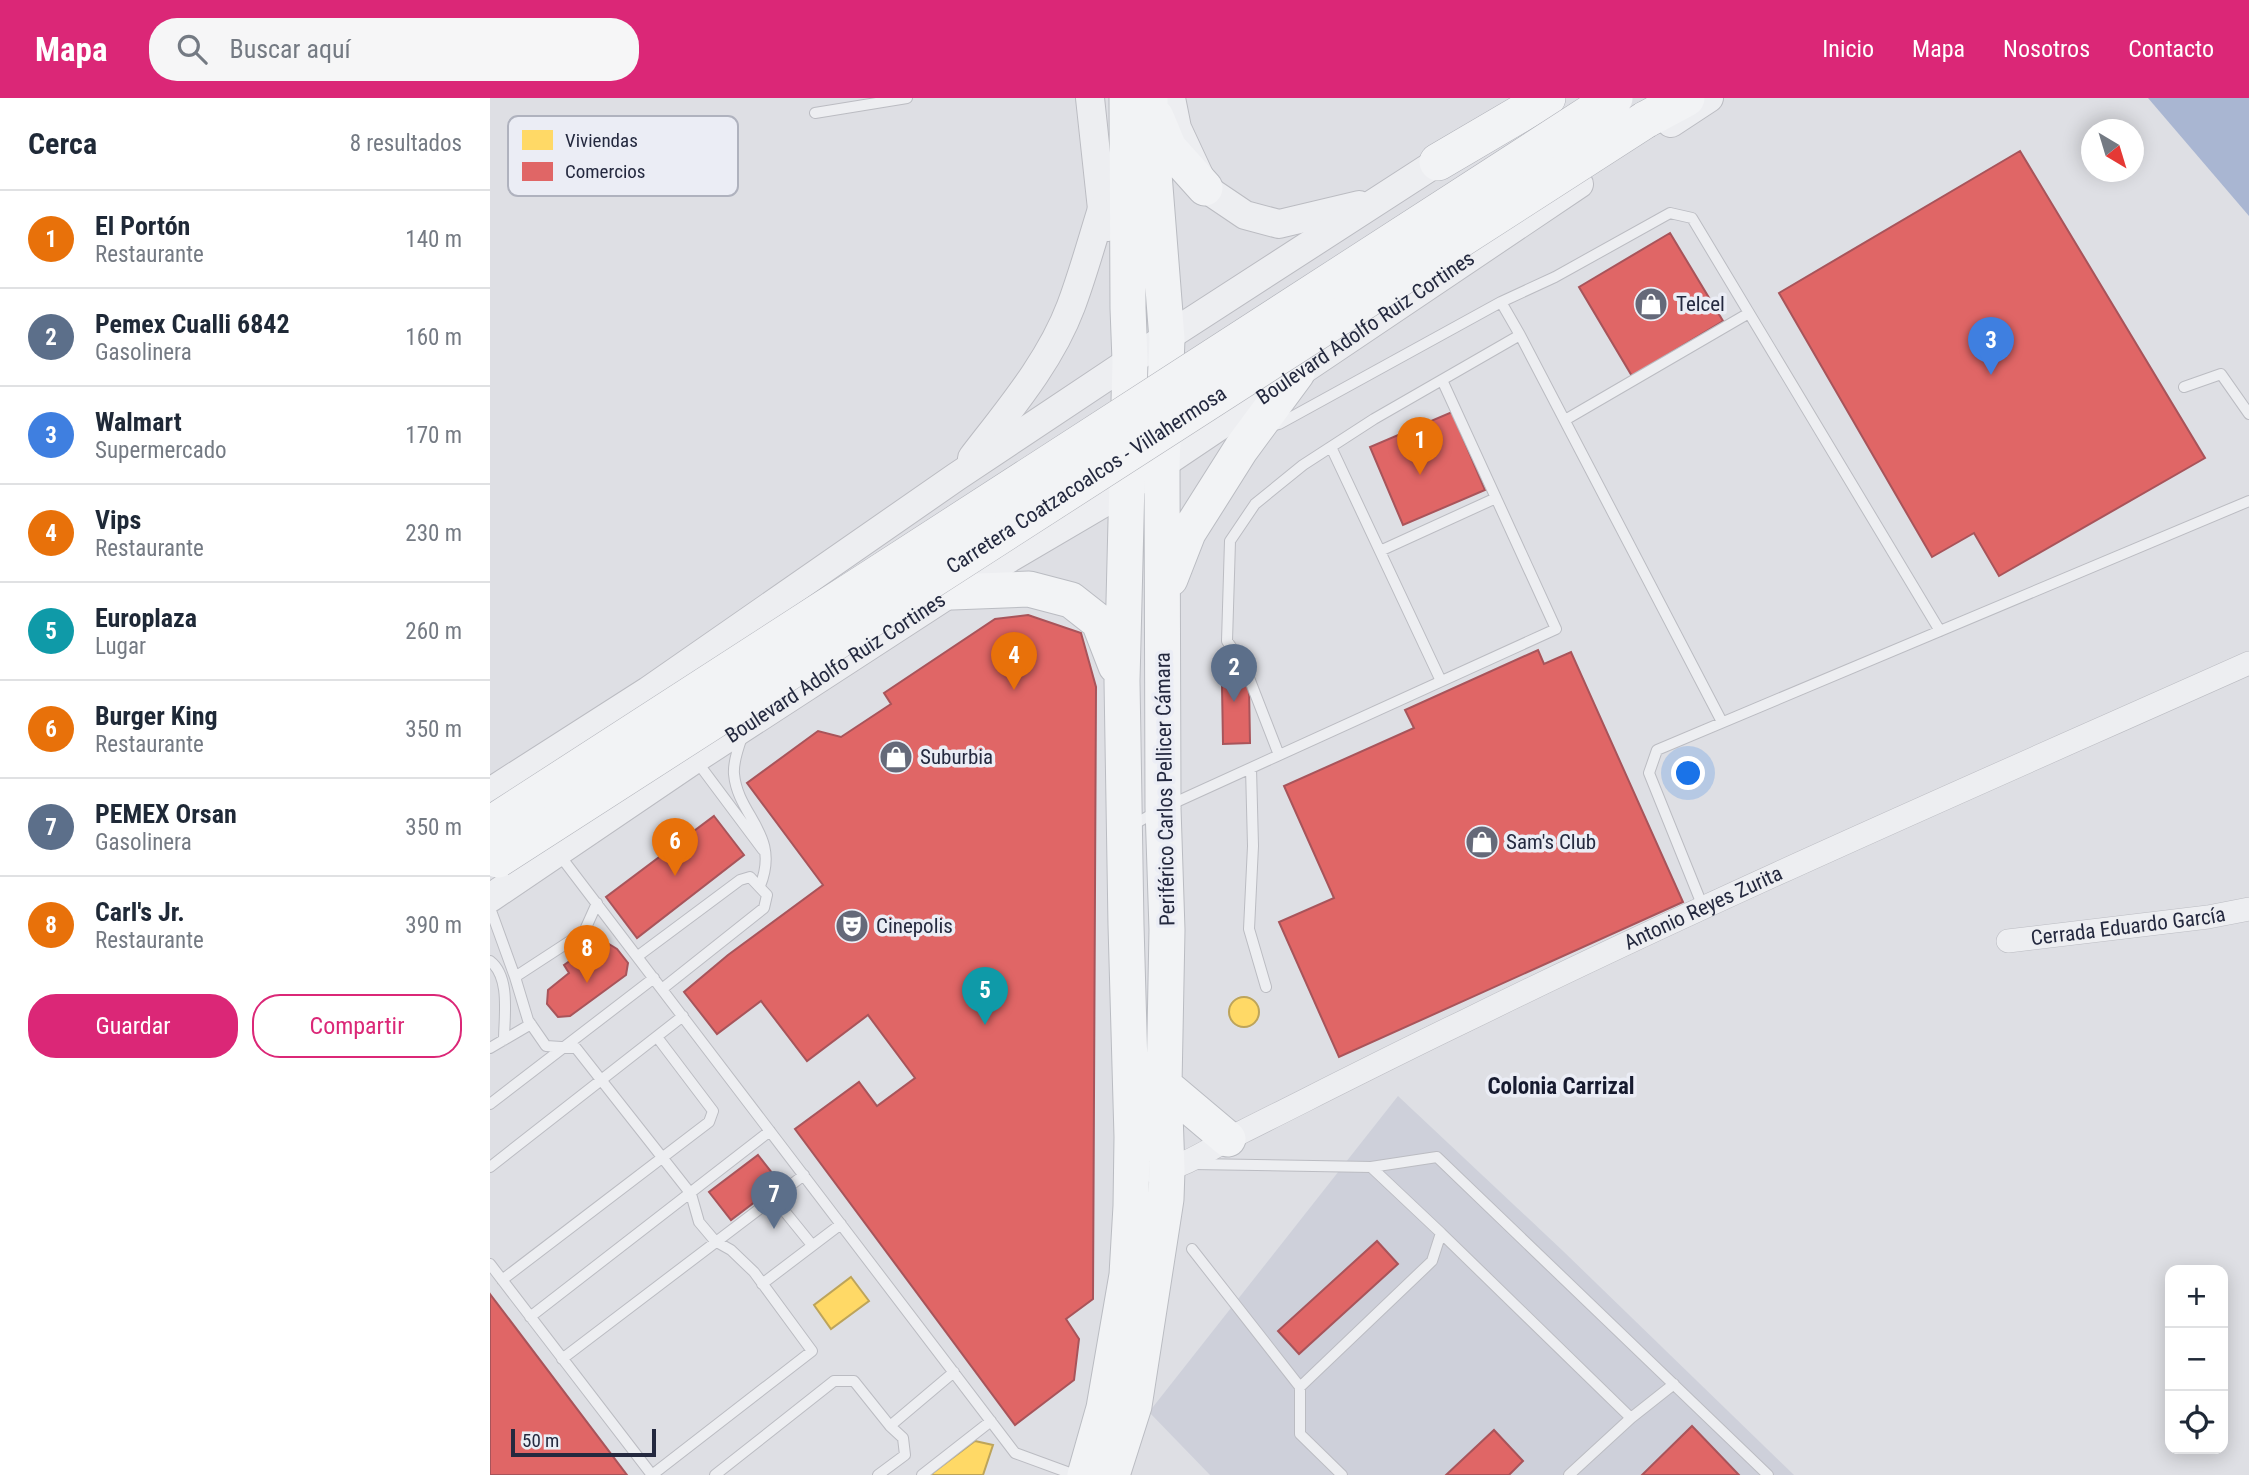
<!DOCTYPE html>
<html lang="es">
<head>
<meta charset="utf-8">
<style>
  body { margin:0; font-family:"Roboto Condensed",sans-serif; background:#f6f6f7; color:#1f2937 }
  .controls { position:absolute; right:21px; bottom:21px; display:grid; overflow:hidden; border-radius:14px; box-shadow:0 4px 18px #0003 }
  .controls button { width:63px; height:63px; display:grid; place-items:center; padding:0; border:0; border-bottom:2px solid #e0e1e3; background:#fff; color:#1f2937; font:35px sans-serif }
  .compass { position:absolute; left:1591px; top:21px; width:63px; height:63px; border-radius:50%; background:#fff; box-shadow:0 4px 18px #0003; rotate:142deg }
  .scale { position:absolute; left:21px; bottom:18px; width:145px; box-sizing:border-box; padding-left:7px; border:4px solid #24293f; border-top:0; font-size:19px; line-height:24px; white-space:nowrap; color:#24293f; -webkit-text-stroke:5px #ebedf5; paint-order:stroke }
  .you { position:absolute; left:1199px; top:676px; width:24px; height:24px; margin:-18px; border:5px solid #fff; border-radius:50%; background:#1a73e8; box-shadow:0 0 0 10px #1a73e833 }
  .badge { display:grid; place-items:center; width:46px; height:46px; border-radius:50%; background:#db2777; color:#fff; font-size:23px; font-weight:700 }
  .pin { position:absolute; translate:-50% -58px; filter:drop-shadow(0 2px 4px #0008) }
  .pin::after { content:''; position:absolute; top:37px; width:24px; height:21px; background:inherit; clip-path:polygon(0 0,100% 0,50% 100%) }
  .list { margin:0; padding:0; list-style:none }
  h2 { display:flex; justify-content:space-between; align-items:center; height:91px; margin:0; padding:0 28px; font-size:30px }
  h2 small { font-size:23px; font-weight:400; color:#747a83 }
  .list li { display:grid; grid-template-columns:46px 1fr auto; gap:21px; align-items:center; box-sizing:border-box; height:98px; padding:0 28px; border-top:2px solid #e0e1e3 }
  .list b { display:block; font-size:26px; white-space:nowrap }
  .list p { margin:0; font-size:23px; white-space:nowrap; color:#747a83 }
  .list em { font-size:23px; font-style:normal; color:#747a83 }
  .actions { display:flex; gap:14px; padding:21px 28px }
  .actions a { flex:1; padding:16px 0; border:2px solid #db2777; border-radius:28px; text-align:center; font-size:24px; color:#db2777 }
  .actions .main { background:#db2777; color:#fff }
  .icon { flex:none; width:38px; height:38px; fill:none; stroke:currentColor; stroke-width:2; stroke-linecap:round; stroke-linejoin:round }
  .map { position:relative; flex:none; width:1759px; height:1377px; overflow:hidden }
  header { display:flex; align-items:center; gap:42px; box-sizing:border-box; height:98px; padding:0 35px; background:#db2777; color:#fff }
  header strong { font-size:33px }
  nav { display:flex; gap:38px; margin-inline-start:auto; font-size:24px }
  .search { width:490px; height:63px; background:#f6f6f7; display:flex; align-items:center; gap:18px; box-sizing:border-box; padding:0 24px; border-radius:28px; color:#747a83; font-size:26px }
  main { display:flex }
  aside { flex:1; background:#fff }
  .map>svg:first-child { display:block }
</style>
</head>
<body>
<header>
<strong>Mapa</strong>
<div class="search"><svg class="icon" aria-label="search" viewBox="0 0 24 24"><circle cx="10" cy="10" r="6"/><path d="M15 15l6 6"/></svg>Buscar aquí</div>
<nav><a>Inicio</a><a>Mapa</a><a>Nosotros</a><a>Contacto</a></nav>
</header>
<main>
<aside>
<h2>Cerca<small>8 resultados</small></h2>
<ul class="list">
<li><span class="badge" style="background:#e8710a">1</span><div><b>El Portón</b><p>Restaurante</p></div><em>140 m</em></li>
<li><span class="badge" style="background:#5c6f8a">2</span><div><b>Pemex Cualli 6842</b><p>Gasolinera</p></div><em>160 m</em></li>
<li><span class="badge" style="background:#3f7fe0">3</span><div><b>Walmart</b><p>Supermercado</p></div><em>170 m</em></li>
<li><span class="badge" style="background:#e8710a">4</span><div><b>Vips</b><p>Restaurante</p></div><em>230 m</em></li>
<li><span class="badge" style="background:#0f9aa8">5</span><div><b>Europlaza</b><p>Lugar</p></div><em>260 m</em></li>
<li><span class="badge" style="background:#e8710a">6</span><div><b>Burger King</b><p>Restaurante</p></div><em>350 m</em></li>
<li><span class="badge" style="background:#5c6f8a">7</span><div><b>PEMEX Orsan</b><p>Gasolinera</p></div><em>350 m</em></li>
<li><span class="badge" style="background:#e8710a">8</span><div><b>Carl's Jr.</b><p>Restaurante</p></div><em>390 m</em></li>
</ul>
<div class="actions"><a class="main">Guardar</a><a>Compartir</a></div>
</aside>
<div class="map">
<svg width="1759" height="1377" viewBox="0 0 1759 1377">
  <rect width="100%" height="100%" fill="#dedfe4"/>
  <path fill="#ced0da" d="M 908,998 L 1073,1153 L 1304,1377 L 720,1377 L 659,1314 Z"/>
  <path fill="#a9b6d2" d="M 1658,0 L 1759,0 L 1759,118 Z"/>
  <path fill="#ffd966" stroke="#bda45a" stroke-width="2" d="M739 914a15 15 0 1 1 30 0a15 15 0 1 1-30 0Z
    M 361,1179 L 379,1203 L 341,1231 L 324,1207 Z
    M 485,1343 L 503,1347 L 493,1377 L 440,1377 Z"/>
  <path fill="#e06666" stroke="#a8545a" stroke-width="2" d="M 1530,53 L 1715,360 L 1509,478 L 1484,435 L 1442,459 L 1289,195 Z
    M 1180,135 L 1233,223 L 1142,278 L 1089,189 Z
    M 962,314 L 995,392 L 913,427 L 880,349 Z
    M 538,517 L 591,535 L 606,589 L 603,1201 L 576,1221 L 589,1241 L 584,1282 L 525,1327 L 305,1031 L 369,984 L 387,1008 L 425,980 L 378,917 L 317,963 L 271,903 L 227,936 L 194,894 L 238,857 L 333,787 L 257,685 L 328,633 L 351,639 L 401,606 L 394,595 L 505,521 Z
    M 1048,552 L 1054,566 L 1081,554 L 1193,804 L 849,959 L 789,824 L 844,800 L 794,688 L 924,630 L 915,612 Z
    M 732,587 L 759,587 L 760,645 L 733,646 Z
    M 224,718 L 254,757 L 147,840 L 116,799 Z
    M 119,846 L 127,851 L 138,865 L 136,877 L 80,918 L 68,919 L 57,906 L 58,892 L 79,875 L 74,867 L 91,855 L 96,861 Z
    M 268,1057 L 290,1085 L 241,1122 L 219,1094 Z
    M 887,1143 L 908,1166 L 809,1256 L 788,1233 Z
    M 0,1196 L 137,1377 L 0,1377 Z
    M 1202,1328 L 1249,1377 L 1152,1377 Z
    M 1004,1332 L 1033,1363 L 1019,1377 L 956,1377 Z"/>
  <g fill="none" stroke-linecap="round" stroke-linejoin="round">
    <defs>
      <path id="service" d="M 325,15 L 417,0
        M 1011,204 L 1030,237 L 1232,624
        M 1694,289 L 1731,276 L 1759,316
        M 1075,322 L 1259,215
        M 781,328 L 789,326 L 1011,204 L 1065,179 L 1180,115 L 1202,120 L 1450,533
        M 841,349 L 951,583
        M 890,453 L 1006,400
        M 252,639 C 248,650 243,664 244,676 C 248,719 291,736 270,788
        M 789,657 L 754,567 L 737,543 L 740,443 L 765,406 L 813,367 L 884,321 L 1030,237
        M 205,661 L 273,752
        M 761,670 L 763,748 L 759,831 L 776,889
        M 641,728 L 673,710 L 1066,531 L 952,282
        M 68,755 L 525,1355 L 585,1377
        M 1213,809 L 1159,675 L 1167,652 L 1759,403
        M 0,810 L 25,879 L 38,922 L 56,948 L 86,950 L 201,1096 L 209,1124 L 225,1143 L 241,1152 L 264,1174 L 322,1253 L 162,1377
        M 148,858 L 250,782 L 260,779 L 277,797 L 274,810 L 172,891
        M 0,863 C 21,879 14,919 14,942
        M 25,879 L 94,834 L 107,805
        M 0,950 L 41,926
        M 0,1006 L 164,880
        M 703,1066 L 881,1069 L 947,1059 L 1278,1377
        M 0,1069 L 193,918
        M 283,1099 L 322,1147
        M 951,1135 L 1141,1320 L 1184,1286
        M 702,1151 L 810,1289 L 810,1336 L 852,1377
        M 0,1166 L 162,1377
        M 12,1182 L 219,1024 L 223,1013 L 167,939
        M 272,1186 L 351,1126
        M 40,1219 L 280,1033
        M 72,1261 L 314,1077
        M 810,1289 L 942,1163 L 951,1135 L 881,1069
        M 225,1377 L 344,1283 L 364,1283 L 400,1328
        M 388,1377 L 415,1357 L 413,1340 L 400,1328 L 464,1274
        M 432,1377 L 501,1323
        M 1079,1377 L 1141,1320"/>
      <g id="minor">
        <path id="s1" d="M 1518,843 L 1718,819 L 1759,811"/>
        <path id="s2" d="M 665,1074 C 696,1069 724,1048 752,1034 C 826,997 900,959 975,923 C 1233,796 1497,682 1759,565"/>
      </g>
      <g id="tertiary">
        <path d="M 600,0 L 612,111 L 617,129"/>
        <path d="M 681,0 L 687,30 L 715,90 L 755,117 L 789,126 L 869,107"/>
        <path d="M 1181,25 L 1219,0"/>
        <path d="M 482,360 C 518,313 560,264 581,208 C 593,176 602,143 612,111"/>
        <path d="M 0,694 L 158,593 L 466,379 L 640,263 L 963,54"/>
        <path id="s3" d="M 0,800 L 205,661 L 462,494 L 627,397 L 1089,86"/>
      </g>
      <path id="primary" d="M 666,19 L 679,50 L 715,90
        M 680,481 L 698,435 L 751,351 L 807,275
        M 462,494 L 539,491 L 581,502 L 609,524 L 626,568
        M 674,987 L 738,1041
        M 595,1377 L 614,1310 L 637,1177 L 641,1108 L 642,1039 L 636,827 L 632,583 L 640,263 L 638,210 L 637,0
        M 622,1377 L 644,1308 L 676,1101 L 677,1072 L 674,987 L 677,832 L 673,710 L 672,366 L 677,241 L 660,25 L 660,0"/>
      <path id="trunk" d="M 1155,22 L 1196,0
        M 948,64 L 1057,0"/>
    </defs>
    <use href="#service" stroke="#bbbcc2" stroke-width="12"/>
    <use href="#minor" stroke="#bbbcc2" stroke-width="24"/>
    <use href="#tertiary" stroke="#bbbcc2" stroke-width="30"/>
    <use href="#primary" stroke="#babcc2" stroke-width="37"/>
    <use href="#trunk" stroke="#b0b2b9" stroke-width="38"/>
    <use href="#service" stroke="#edeef1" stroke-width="10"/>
    <use href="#minor" stroke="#edeef1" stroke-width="23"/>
    <use href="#tertiary" stroke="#edeef1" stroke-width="28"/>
    <use href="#primary" stroke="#f2f3f5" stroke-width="35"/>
    <use href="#trunk" stroke="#f2f3f5" stroke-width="37"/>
    <defs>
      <g id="trunk-bridge">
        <path d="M 0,727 L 1124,0"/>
        <path id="s4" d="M 8,761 L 1155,22"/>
      </g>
    </defs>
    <use href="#trunk-bridge" stroke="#b0b2b9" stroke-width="38" stroke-linecap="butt"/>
    <use href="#trunk-bridge" stroke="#f2f3f5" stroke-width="37"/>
  </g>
  <defs>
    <symbol id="shop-disc" viewBox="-11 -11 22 22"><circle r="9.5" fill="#656979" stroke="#ebedf5"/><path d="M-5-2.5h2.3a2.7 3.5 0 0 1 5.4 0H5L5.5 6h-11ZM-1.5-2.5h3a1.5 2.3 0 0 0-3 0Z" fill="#fff"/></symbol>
    <symbol id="theatre-disc" viewBox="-11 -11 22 22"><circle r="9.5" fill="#656979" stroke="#ebedf5"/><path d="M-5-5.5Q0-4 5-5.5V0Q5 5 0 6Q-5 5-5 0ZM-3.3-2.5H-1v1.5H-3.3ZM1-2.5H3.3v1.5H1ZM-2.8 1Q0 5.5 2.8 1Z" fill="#fff"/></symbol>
  </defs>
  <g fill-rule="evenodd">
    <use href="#shop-disc" x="1142" y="187" width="38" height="38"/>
    <use href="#shop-disc" x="387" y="640" width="38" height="38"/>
    <use href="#shop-disc" x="973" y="725" width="38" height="38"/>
    <use href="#theatre-disc" x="343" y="809" width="38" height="38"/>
  </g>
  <g text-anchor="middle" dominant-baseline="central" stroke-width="7" stroke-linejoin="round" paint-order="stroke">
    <g font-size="21" fill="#24293f" stroke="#ebedf5" text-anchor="start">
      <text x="1186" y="206">Telcel</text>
      <text x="430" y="659">Suburbia</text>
      <text x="1016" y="744">Sam's Club</text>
      <text x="386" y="828">Cinepolis</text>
    </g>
    <g font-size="21" fill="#24293f" stroke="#ebedf5">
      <text stroke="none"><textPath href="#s3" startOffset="1045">Boulevard Adolfo Ruiz Cortines</textPath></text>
      <text stroke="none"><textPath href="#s4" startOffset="700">Carretera Coatzacoalcos - Villahermosa</textPath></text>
      <text stroke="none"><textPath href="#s3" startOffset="415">Boulevard Adolfo Ruiz Cortines</textPath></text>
      <text transform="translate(675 691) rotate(-91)">Periférico Carlos Pellicer Cámara</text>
      <text stroke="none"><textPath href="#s2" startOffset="609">Antonio Reyes Zurita</textPath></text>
      <text stroke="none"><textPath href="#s1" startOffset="121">Cerrada Eduardo García</textPath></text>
    </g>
    <g font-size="23" font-weight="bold" fill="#171b2f" stroke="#ebedf5">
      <text x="1071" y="988">Colonia Carrizal</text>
    </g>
  </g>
  <rect x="18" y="18" width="230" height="80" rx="10" fill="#ebedf5" stroke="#afb2be" stroke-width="2"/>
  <rect x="32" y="32" width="31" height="20" fill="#ffd966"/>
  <rect x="32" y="64" width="31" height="19" fill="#e06666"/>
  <g font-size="19" fill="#24293f">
    <text x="75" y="49">Viviendas</text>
    <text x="75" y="80">Comercios</text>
  </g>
</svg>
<div class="controls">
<button>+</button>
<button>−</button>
<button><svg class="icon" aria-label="locate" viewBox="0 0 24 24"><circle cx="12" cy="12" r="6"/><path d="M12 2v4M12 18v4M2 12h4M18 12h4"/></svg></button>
</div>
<svg class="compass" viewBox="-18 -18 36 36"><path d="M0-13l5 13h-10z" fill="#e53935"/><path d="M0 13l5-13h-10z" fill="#747a83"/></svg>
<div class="scale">50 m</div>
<div class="you"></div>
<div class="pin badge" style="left:930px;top:377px;background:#e8710a">1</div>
<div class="pin badge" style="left:744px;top:604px;background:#5c6f8a">2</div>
<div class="pin badge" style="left:1501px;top:277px;background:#3f7fe0">3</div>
<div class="pin badge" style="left:524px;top:592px;background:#e8710a">4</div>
<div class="pin badge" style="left:495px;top:927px;background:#0f9aa8">5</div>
<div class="pin badge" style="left:185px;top:778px;background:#e8710a">6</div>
<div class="pin badge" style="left:284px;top:1131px;background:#5c6f8a">7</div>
<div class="pin badge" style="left:97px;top:885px;background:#e8710a">8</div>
</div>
</main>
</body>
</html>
